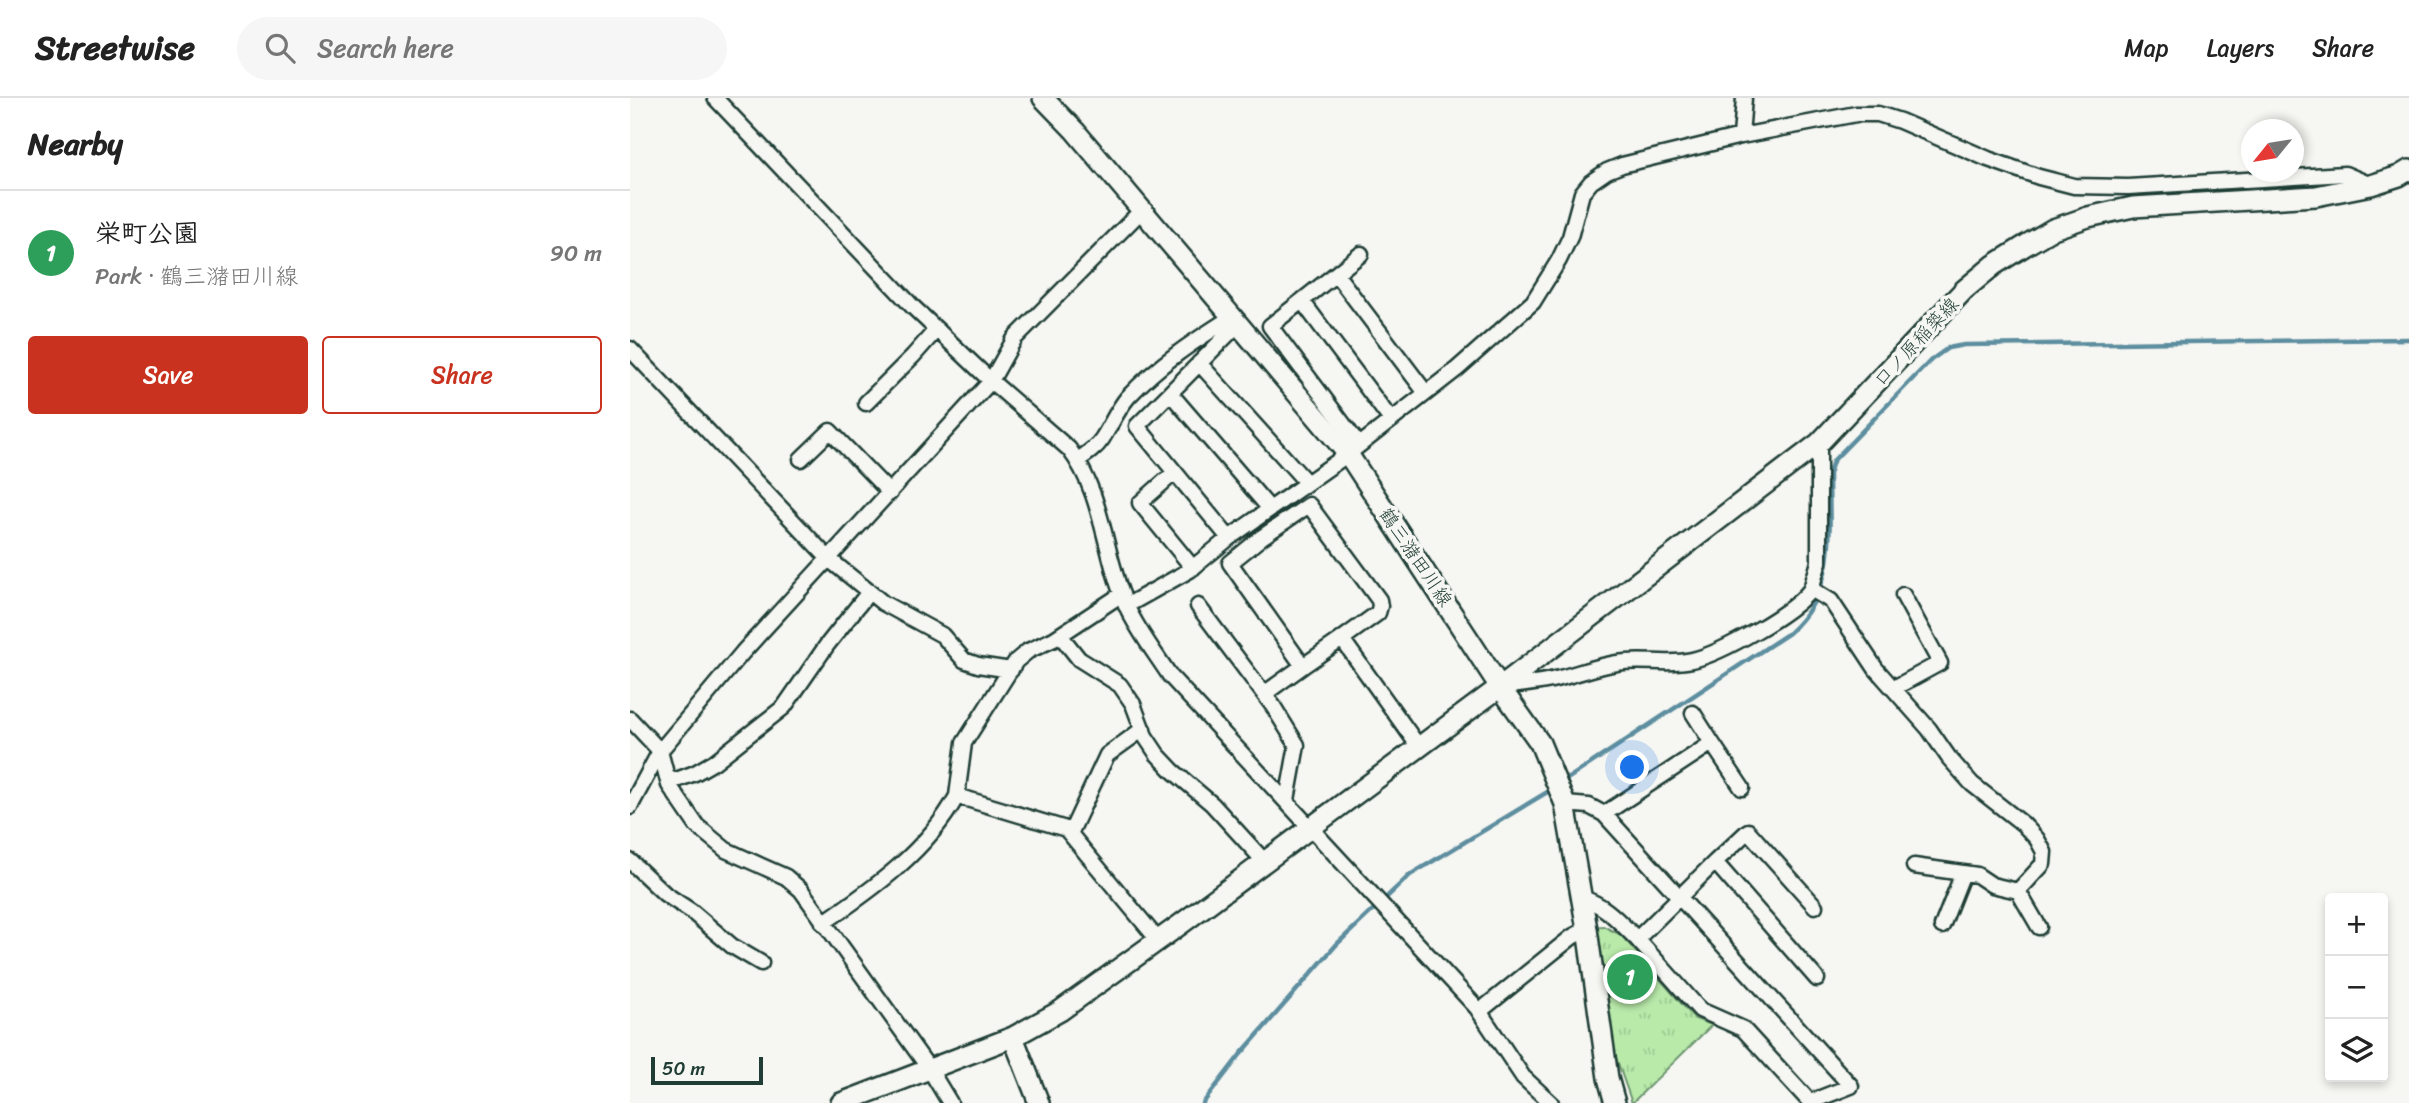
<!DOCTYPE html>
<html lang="en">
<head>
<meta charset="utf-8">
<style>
  body { margin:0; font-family:Sriracha,"Klee One",sans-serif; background:#f6f6f6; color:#222 }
  .controls { position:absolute; right:21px; bottom:21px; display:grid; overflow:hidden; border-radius:7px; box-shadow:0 4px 10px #0003 }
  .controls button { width:63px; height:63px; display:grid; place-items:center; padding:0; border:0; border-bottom:2px solid #e0e0e0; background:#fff; color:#222; font:35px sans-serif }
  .compass { position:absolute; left:1611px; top:21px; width:63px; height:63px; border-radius:50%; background:#fff; box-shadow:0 4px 10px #0003; rotate:240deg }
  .scale { position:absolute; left:21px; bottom:18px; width:112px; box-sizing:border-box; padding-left:7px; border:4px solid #1f3d34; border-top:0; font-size:19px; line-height:24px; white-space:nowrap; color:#1f3d34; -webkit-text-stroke:5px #f6f6f2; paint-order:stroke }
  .you { position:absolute; left:1003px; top:670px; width:24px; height:24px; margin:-18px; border:5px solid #fff; border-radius:50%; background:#1a73e8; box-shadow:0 0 0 10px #1a73e833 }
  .badge { display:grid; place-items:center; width:46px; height:46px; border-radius:50%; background:#c8321e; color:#fff; font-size:23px; font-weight:700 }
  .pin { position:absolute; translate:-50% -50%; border:4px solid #fff; box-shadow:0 2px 7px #0006 }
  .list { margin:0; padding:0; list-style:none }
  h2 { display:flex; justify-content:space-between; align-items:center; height:91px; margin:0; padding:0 28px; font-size:30px }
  h2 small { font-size:23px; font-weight:400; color:#767676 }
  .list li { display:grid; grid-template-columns:46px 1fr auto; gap:21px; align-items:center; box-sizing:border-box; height:126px; padding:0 28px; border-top:2px solid #e0e0e0 }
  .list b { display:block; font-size:26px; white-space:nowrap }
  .list p { margin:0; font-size:23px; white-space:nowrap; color:#767676 }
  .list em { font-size:23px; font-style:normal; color:#767676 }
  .actions { display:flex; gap:14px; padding:21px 28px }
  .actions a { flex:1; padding:16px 0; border:2px solid #c8321e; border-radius:7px; text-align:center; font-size:24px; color:#c8321e }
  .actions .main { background:#c8321e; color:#fff }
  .icon { flex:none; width:38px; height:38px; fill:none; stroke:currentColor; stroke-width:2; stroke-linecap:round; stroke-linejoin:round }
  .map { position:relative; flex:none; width:1779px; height:1005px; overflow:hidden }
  header { display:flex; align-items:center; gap:42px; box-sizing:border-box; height:98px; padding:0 35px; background:#fff; border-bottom:2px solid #e0e0e0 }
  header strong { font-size:33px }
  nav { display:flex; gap:38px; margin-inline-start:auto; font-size:24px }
  .search { width:490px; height:63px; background:#f6f6f6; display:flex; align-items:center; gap:18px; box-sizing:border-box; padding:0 24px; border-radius:38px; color:#767676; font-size:26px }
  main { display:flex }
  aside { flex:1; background:#fff }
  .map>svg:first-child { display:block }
</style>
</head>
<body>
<header>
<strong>Streetwise</strong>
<div class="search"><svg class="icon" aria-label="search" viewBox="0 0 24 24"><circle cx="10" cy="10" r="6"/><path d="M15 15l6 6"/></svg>Search here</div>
<nav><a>Map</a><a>Layers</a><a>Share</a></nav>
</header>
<main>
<aside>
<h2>Nearby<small></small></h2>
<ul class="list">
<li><span class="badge" style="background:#2e9e5b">1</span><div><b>栄町公園</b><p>Park · 鶴三潴田川線</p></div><em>90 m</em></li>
</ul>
<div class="actions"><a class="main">Save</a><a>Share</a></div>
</aside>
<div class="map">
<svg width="1779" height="1005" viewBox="0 0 1779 1005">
  <defs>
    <pattern id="grass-tufts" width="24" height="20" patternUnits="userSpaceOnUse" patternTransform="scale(1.75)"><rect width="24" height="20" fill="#b9eaaa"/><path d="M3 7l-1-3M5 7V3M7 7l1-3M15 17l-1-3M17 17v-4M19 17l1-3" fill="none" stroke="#9fca93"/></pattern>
  </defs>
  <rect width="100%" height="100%" fill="#f6f6f2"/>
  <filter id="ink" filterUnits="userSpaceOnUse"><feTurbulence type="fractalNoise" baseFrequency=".0143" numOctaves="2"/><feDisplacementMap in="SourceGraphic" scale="14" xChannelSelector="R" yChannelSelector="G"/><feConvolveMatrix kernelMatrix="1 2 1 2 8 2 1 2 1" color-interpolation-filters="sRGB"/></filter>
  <g filter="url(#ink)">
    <path fill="url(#grass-tufts)" stroke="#6c946f" stroke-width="2" d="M 973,828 L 991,837 L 1065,921 L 1082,927 L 1002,1005 L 983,951 L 964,829 Z"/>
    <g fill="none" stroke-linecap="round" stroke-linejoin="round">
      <path stroke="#5d8e9f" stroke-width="4.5" d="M 931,685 L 1159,535 C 1208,491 1199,436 1199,376 L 1203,363 L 1301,262 L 1318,250 L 1334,247 L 1779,241
        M 573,1005 L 610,957 L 707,846 L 780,777 L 924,690"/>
      <defs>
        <path id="street" d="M 85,0 L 283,209 L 361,283 L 439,351 C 474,396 474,459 497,509 C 508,533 525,555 540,578 L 847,910 L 893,979 L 921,1005
          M 1111,38 L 1114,0
          M 706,176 L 796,295
          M 672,203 L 761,322
          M 0,251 L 200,462 L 253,505 L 312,537 L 334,562 L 348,567 L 381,572
          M 569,265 L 677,385
          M 540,295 L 608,226
          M 236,305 L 283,258 L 306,232
          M 1189,345 L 1189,464 L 1181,491 L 1201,503 L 1246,571 L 1299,631 L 1319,660 L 1342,686 L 1393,726 L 1407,741 L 1414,754 L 1413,766 L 1388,793 L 1362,787 L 1347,777 L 1284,768
          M 729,347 L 640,228 L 731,156
          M 171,361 L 200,333 L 260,395
          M 448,362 C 457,356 466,350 472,341 C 481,327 487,312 498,299 C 529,266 564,243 602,219
          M 545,374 L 510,405 L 563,470
          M 599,440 L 507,328 L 540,295 L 640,411
          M 492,496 L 424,541 L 398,553 L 386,563 L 334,645 L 327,698 L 436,731 L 528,842
          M 496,508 L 560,472 L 599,440 L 718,356 L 827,271 L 903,204 L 929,162 L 940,139 L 952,95 L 961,84 L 977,73 L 992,67 L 1111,38 L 1226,16 L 1248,16 L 1270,23 L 1358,61 L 1409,79 L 1444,88 L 1498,89 L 1715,76 L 1741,87
          M 568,508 L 643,608 L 667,647 L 657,702
          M 430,537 L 449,561 L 490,587 L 503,606 L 515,638 L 527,656 L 543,673 L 582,706 L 634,763
          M 712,541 L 673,568 L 600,465 L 632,439 L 679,407 L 749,502 L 750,508 L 748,515 L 712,541 L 789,649
          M 871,589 C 891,587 911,585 930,580 C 949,575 968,568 987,565 C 1011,560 1038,568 1062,562 C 1090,556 1165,514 1181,491
          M 1264,590 L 1310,565 L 1273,497
          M 634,596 L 673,568
          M 1063,615 L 1082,645
          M 0,621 L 30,653 L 39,687 L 67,728 L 96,752 L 156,779 L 171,792 L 300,972 L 320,1005
          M 38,682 L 49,681 L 65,675 L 84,664 L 154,609 L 197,547 L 239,494
          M 935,706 L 959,708 L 974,716 L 1221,988 L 1180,1004 L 1113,931 L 1070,912 L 1007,841 L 1085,764 L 1187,881
          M 0,709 L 30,653 L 113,554 L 361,283 L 385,240 L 512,112
          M 974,716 L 1082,645 L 1112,690
          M 440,736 L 477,657 L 513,631
          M 0,763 L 35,796 L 61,813 L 102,848 L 131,865
          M 1085,764 L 1118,733 L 1185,808
          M 1388,793 L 1409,829
          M 952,800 C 976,807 989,824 1007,841
          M 193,825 C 243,791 297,753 327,698
          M 1312,828 L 1333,775
          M 850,913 L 942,839 L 957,831"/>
        <path id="secondary" d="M 413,0 L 445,33 L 718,356 L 870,589 L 910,645 L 935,706 L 957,831 L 978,980 L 985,1005
          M 383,939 L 409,1005
          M 211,1005 L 383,939 L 430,913 L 551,826 L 870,589 L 1189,345 L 1334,192 L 1364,167 L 1396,147 L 1423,131 L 1458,119 L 1503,109 L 1686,98 L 1741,87 L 1769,78 L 1779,72"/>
      </defs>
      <use href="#street" stroke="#1f3d34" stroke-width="19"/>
      <use href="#secondary" stroke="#1f3d34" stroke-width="24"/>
      <use href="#street" stroke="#f6f6f2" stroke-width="14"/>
      <use href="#secondary" stroke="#f6f6f2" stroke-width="19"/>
    </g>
  </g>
  <g text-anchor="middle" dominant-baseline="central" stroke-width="7" stroke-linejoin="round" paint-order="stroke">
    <g font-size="19" fill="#1f3d34" stroke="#f6f6f2">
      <text transform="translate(1286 244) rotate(-47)">口ノ原稲築線</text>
      <text transform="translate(786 459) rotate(56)">鶴三潴田川線</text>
    </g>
  </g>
</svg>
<div class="controls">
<button>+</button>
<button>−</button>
<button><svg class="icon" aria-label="layers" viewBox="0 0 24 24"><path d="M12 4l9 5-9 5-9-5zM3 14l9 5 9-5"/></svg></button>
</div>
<svg class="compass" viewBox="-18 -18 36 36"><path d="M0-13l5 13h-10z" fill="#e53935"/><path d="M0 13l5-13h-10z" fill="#767676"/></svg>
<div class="scale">50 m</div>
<div class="you"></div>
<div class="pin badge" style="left:1000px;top:879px;background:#2e9e5b">1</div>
</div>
</main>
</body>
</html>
